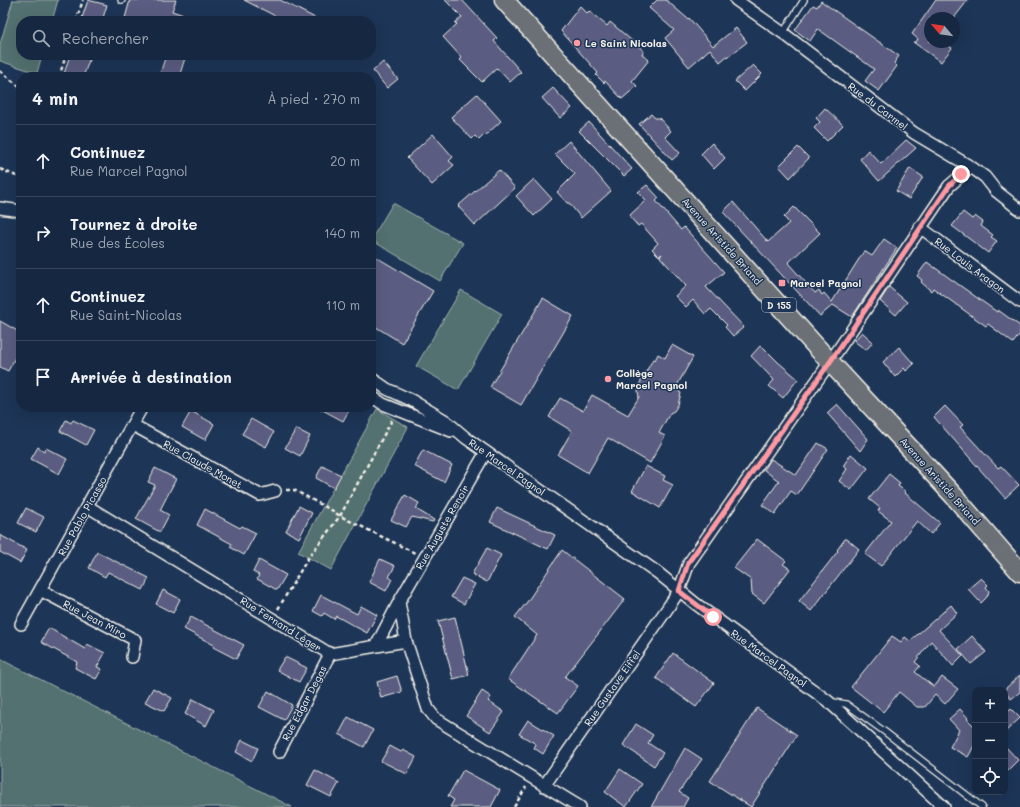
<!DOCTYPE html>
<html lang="fr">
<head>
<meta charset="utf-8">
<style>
  body { margin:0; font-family:Mali,sans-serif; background:#1f3048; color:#f1f3f6 }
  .controls { position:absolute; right:12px; bottom:12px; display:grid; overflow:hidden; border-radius:8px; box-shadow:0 4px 16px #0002 }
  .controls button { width:36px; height:36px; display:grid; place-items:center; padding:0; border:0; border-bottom:1px solid #35445a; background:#162841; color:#f1f3f6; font:20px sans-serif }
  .compass { position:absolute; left:924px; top:12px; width:36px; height:36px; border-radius:50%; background:#162841; box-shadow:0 4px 16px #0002; rotate:299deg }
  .stop { position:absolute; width:12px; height:12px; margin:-9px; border:3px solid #ff9aa2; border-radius:50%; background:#fff }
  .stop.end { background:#ff9aa2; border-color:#fff; box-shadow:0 1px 4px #0008 }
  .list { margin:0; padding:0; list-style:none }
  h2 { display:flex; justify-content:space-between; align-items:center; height:52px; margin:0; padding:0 16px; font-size:17px }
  h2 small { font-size:13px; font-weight:400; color:#9ea6b1 }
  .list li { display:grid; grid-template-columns:26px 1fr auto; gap:12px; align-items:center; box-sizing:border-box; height:72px; padding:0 16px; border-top:1px solid #35445a }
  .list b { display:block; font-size:15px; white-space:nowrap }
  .list p { margin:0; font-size:13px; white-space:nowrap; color:#9ea6b1 }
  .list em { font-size:13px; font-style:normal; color:#9ea6b1 }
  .icon { flex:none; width:22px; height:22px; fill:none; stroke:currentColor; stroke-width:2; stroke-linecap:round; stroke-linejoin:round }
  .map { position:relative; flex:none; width:1020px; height:807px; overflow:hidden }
  .search { position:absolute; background:#162841; box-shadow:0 4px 16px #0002; left:16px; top:16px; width:360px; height:44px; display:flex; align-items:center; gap:10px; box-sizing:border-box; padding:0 14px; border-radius:16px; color:#9ea6b1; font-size:15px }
  .panel { position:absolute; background:#162841; box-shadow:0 4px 16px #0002; left:16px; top:72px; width:360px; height:340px; border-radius:16px }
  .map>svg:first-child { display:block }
</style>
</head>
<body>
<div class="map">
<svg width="1020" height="807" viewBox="0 0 1020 807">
  <rect width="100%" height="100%" fill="#1d3557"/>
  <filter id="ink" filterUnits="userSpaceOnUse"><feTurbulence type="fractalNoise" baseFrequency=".025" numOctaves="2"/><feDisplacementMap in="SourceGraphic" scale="8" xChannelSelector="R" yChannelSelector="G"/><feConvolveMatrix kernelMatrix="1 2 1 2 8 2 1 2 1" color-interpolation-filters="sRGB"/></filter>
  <g filter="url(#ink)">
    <path fill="#537170" stroke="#a4b1ac" d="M 13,0 L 58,0 L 52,21 L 21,21 L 21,55 L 42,55 L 37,73 L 0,61 L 0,44 Z
      M 393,203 L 463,243 L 440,281 L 371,240 Z
      M 461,290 L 502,314 L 458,390 L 416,366 Z
      M 377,409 L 408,427 L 331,570 L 298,552 Z
      M 0,659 L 292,807 L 0,807 Z"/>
    <path fill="#5a5d81" stroke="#f4f1e8" d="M 88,0 L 107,5 L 102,21 L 81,21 Z
      M 130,0 L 176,0 L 172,11 L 195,19 L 195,21 L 132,21 L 125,18 Z
      M 244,0 L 280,0 L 321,21 L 285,21 Z
      M 445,0 L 462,0 L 497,38 L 494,41 L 521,72 L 510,82 L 497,68 L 482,82 L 460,60 L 462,58 L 443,37 L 457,24 L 455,23 L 462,17 Z
      M 657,0 L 666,0 L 688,19 L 689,18 L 713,46 L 736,28 L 747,42 L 728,57 L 727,56 L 720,62 L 710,49 L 689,67 L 665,38 L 674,30 L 649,8 Z
      M 936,0 L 968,0 L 954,18 L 930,18 L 930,42 L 944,42 L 952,48 L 941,62 L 913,42 L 916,42 L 918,39 L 912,34 Z
      M 821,1 L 899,56 L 894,63 L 897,66 L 879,91 L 865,81 L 874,69 L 818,29 L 810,41 L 795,30 L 813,5 L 817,7 Z
      M 580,6 L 587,13 L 589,11 L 607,26 L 610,22 L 644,51 L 642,54 L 649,60 L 632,81 L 637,86 L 622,99 L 605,81 L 604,83 L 596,75 L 598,73 L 561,31 Z
      M 70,55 L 91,55 L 83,77 L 63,77 Z
      M 166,55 L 186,55 L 179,77 L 159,77 Z
      M 383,62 L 398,79 L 387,88 L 373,71 Z
      M 753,65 L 762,74 L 745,91 L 735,81 Z
      M 553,88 L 572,108 L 560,118 L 542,98 Z
      M 477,94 L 501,121 L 485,136 L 484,135 L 479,140 L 475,136 L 472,139 L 451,117 Z
      M 825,108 L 843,125 L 827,141 L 814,128 L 820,122 L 816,118 Z
      M 651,114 L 655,118 L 659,118 L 671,131 L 665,137 L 680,153 L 672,160 L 639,124 Z
      M 589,122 L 632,169 L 624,176 L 579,131 Z
      M 433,134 L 453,157 L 449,161 L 454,165 L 432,185 L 407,158 Z
      M 906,140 L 916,148 L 879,181 L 860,159 L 868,150 L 881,164 Z
      M 569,141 L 611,191 L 581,218 L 569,203 L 567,203 L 557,192 L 575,174 L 555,154 Z
      M 712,143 L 725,158 L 714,169 L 701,154 Z
      M 798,147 L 809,158 L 790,178 L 779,166 Z
      M 910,168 L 923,177 L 909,199 L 896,191 Z
      M 499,170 L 515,188 L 475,225 L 458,206 Z
      M 534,179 L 552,199 L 534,216 L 516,196 Z
      M 647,185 L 659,198 L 656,201 L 681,230 L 684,227 L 724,272 L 706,287 L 744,327 L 733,336 L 725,327 L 727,325 L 711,309 L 705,314 L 693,300 L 686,307 L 675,296 L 686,286 L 660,257 L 662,254 L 659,256 L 652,249 L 658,243 L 641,224 L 638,226 L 629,216 L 646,200 L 638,192 Z
      M 733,202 L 768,242 L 789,223 L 784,217 L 794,207 L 820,233 L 788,263 L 815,293 L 819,290 L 822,295 L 824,293 L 832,302 L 864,251 L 872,256 L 884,239 L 897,248 L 852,317 L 833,305 L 820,316 L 723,212 Z
      M 963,212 L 972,219 L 975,216 L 983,222 L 981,226 L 993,235 L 991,237 L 997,241 L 988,253 L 952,226 Z
      M 371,254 L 433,291 L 402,343 L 371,324 Z
      M 927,262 L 997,312 L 998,310 L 1020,326 L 1020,334 L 1013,343 L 988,324 L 986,326 L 933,288 L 931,291 L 921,282 L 922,280 L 917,276 Z
      M 889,287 L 907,302 L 896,315 L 880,301 Z
      M 543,298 L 573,316 L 521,405 L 490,387 Z
      M 0,321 L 21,333 L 21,347 L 8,371 L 0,367 Z
      M 862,332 L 873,342 L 866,350 L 854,341 Z
      M 672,345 L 693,357 L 675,389 L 681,393 L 678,405 L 674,411 L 670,413 L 659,433 L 665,436 L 650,463 L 608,438 L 588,473 L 558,455 L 572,431 L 549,417 L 560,398 L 583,411 L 592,395 L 628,415 L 639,397 L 638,391 L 640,383 L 653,359 L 655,360 L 658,354 L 665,358 Z
      M 761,345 L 778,362 L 798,379 L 783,398 L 769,386 L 774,380 L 751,356 Z
      M 899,347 L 914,364 L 906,371 L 904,368 L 895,377 L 883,362 Z
      M 837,404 L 868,439 L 860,451 L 827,413 Z
      M 945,406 L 963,425 L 960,427 L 983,452 L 998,468 L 1001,466 L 1019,485 L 1005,498 L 934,417 Z
      M 317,407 L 351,407 L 343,421 Z
      M 191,411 L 214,424 L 205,440 L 182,427 Z
      M 251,419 L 274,432 L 266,447 L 242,434 Z
      M 66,420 L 71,423 L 73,420 L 94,430 L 86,445 L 60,431 Z
      M 296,429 L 310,436 L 300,456 L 285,448 Z
      M 818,443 L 828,449 L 797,495 L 791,491 L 775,514 L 762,505 L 779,481 L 764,470 L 771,459 L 796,475 Z
      M 38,447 L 44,451 L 46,448 L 67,459 L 59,474 L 31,459 Z
      M 423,450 L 452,465 L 444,482 L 414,466 Z
      M 851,454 L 868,468 L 851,490 L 839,481 L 847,469 L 843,466 Z
      M 322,466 L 341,475 L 334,488 L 316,478 Z
      M 646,466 L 665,476 L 663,480 L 673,485 L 660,508 L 632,491 Z
      M 155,468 L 176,479 L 160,510 L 169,515 L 160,532 L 136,519 L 155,485 L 148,482 Z
      M 889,474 L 900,483 L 898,486 L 906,492 L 905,493 L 940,523 L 931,534 L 917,521 L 881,566 L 865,554 L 891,521 L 878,511 L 880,508 L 869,499 Z
      M 405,495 L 419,503 L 416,509 L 434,520 L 433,522 L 412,517 L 406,527 L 391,520 Z
      M 299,506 L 312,513 L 299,538 L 286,531 Z
      M 26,508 L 44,517 L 36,532 L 18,523 Z
      M 497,508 L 555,535 L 548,549 L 490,522 Z
      M 205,509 L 240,528 L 242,526 L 256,533 L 244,555 L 230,547 L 232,544 L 197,525 Z
      M 0,535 L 27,550 L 20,563 L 0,552 Z
      M 757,539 L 786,561 L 783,564 L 790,569 L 764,603 L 752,594 L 751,580 L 734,568 Z
      M 845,539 L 847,539 L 859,549 L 811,611 L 799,601 L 838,551 L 837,550 Z
      M 487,548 L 501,555 L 487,582 L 472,574 Z
      M 562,550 L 625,599 L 565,677 L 578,686 L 558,713 L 508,679 L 537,635 L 515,617 L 527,602 Z
      M 97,552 L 149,578 L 143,590 L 108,572 L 105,577 L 89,568 Z
      M 380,559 L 395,566 L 389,577 L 392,579 L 386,591 L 369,582 Z
      M 259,560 L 286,575 L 277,590 L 257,579 L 259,575 L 253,572 Z
      M 462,578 L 475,584 L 464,604 L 451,597 Z
      M 981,578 L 988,585 L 986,587 L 989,591 L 987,597 L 981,603 L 968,589 Z
      M 163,590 L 180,599 L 173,613 L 156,604 Z
      M 321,595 L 357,614 L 361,606 L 377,615 L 367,633 L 336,616 L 334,619 L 324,613 L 322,616 L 313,611 Z
      M 951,605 L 957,613 L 939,630 L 963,656 L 953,666 L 931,641 L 915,662 L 920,666 L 915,672 L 934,687 L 942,677 L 958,689 L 945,704 L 935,695 L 925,707 L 917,707 L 899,692 L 883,712 L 851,687 L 892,636 L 901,642 L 905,637 L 910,641 Z
      M 191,617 L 244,645 L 236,659 L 213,647 L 214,645 L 184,629 Z
      M 455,617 L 469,675 L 453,679 L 438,621 Z
      M 49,628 L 85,649 L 87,644 L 105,653 L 97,667 L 102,669 L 96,679 L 75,668 L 77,662 L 41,642 Z
      M 972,636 L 986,652 L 971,664 L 958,649 Z
      M 673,653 L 714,683 L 696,707 L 656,678 Z
      M 285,657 L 307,668 L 299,682 L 277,670 Z
      M 1020,675 L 1020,692 L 1011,699 L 1004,690 Z
      M 397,676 L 402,692 L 381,698 L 377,682 Z
      M 153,688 L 172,698 L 164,711 L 145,702 Z
      M 268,691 L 292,705 L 284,720 L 259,707 Z
      M 482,691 L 491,697 L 488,701 L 504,712 L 490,732 L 466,716 Z
      M 193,699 L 214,710 L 206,726 L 185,714 Z
      M 757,708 L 797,735 L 751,807 L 710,781 Z
      M 960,709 L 968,718 L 967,719 L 975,727 L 975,744 L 968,757 L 950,747 L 959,730 L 949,719 Z
      M 1011,709 L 1020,718 L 1005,732 L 1005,715 Z
      M 348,717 L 373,730 L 364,747 L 339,734 Z
      M 528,720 L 554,736 L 543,754 L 534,748 L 536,744 L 519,734 Z
      M 636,724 L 653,735 L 648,743 L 663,753 L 654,766 L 623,745 Z
      M 242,740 L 258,748 L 252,761 L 236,752 Z
      M 390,746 L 401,752 L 403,750 L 416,757 L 407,774 L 381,761 Z
      M 1005,746 L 1018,760 L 1005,773 Z
      M 685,748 L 702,759 L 679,792 L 688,798 L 683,807 L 651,807 Z
      M 620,769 L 642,784 L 626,807 L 605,792 Z
      M 315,770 L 339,783 L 331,797 L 307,785 Z
      M 463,770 L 500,790 L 491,807 L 450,807 L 454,800 L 448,796 Z"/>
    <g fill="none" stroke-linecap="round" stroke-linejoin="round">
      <defs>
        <path id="lane" d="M 121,0 L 122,0
          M 783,33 L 804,0
          M 833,702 L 846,704 L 885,732 L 982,807"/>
        <path id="street" d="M 736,0 L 783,33 L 914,133 L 971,167 L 985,177 L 996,191 L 1020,210
          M 0,208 L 21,211
          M 920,227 L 1020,302
          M 371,378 L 387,389 L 411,400 L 446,421 L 466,438 L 486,452 L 658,573 L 696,604 L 829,702 L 944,807
          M 371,396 L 383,404 L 451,431
          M 133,425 L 260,495 L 275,491
          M 486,452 L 399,602 L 406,641 L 428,709 L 436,719 L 580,807
          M 87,506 L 330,654 L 406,641
          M 40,590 L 135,640 L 132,657
          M 21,624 L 142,407
          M 376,646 L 399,602
          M 279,752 L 330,654
          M 544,786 L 667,609 L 679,591 L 689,563 L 830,362 L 949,186 L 971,167"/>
        <path id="primary" d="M 504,0 L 830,362 L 954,496 L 1020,572"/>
      </defs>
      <use href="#lane" stroke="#f4f1e8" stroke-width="8"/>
      <use href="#street" stroke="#f4f1e8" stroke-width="14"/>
      <use href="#primary" stroke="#f4f1e8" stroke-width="21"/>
      <path stroke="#f4f1e8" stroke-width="2.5" stroke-dasharray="4 3" stroke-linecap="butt" d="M 76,21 L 83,0
        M 0,71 L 21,88
        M 59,77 L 66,55
        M 0,169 L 21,178
        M 286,490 L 294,490 L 333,511 L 340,516 L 415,553
        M 278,609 L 308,558 L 340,516 L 392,420
        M 514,807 L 526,787"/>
      <use href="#lane" stroke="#1d3557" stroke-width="5.5"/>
      <use href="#street" stroke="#1d3557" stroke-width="11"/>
      <use href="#primary" stroke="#6b6f75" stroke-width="18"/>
    </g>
  </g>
  <g fill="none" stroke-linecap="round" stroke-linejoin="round" filter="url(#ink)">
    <path stroke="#ff9aa2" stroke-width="5" d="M 713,617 L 679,591 L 688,563 L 830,362 L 949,186 L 961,174"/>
  </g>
  <g fill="#ff9aa2" stroke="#1d3557" stroke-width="1.5">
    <circle cx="577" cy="43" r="4"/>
    <rect x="778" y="279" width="8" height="8" rx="2"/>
    <circle cx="608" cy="379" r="4"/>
  </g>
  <g text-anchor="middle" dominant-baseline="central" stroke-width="3" stroke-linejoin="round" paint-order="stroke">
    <rect fill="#1d3557" stroke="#b4b9bc" stroke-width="1" x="762" y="298" width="34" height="14" rx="3"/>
    <g font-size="9" font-weight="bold" fill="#f4f1e8">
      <text x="779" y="305">D 155</text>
    </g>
    <g font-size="10" font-weight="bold" fill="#f4f1e8" stroke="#1d3557" text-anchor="start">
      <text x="585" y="43">Le Saint Nicolas</text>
      <text x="790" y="283">Marcel Pagnol</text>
      <text x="616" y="373">Collège<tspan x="616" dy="12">Marcel Pagnol</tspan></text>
    </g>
    <g font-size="10" fill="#f4f1e8" stroke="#1d3557">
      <text transform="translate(878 106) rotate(37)">Rue du Carmel</text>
      <text transform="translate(722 241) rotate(48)">Avenue Aristide Briand</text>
      <text transform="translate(970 265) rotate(37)">Rue Louis Aragon</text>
      <text transform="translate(203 464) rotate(29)">Rue Claude Monet</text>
      <text transform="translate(507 467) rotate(35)">Rue Marcel Pagnol</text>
      <text transform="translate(940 481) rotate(48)">Avenue Aristide Briand</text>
      <text transform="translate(82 516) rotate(-61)">Rue Pablo Picasso</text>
      <text transform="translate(442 527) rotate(-60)">Rue Auguste Renoir</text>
      <text transform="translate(95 619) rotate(28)">Rue Jean Miro</text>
      <text transform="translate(281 624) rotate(32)">Rue Fernand Léger</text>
      <text transform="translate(769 658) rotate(36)">Rue Marcel Pagnol</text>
      <text transform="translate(612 688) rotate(-55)">Rue Gustave Eiffel</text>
      <text transform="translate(304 703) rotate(-62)">Rue Edgar Degas</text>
    </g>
  </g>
</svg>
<div class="controls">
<button>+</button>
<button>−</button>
<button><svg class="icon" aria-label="locate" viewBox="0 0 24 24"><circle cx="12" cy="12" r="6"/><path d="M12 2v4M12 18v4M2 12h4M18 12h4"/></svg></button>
</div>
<svg class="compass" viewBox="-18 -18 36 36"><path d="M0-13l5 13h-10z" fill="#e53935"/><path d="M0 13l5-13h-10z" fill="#9ea6b1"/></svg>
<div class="stop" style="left:713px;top:617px"></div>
<div class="stop end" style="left:961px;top:174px"></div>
<div class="search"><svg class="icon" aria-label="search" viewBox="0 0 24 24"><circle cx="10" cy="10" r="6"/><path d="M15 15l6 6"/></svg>Rechercher</div>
<section class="panel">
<h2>4 min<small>À pied · 270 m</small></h2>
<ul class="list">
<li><svg class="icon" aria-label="ahead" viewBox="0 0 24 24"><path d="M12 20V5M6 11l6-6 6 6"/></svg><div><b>Continuez</b><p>Rue Marcel Pagnol</p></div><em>20 m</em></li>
<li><svg class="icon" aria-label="right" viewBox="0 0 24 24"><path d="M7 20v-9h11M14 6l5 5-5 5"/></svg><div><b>Tournez à droite</b><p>Rue des Écoles</p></div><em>140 m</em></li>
<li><svg class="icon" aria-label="ahead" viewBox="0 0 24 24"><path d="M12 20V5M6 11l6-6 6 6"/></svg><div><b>Continuez</b><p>Rue Saint-Nicolas</p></div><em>110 m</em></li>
<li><svg class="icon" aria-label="arrive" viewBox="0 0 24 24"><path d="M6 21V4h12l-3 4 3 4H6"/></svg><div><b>Arrivée à destination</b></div></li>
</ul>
</section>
</div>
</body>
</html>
